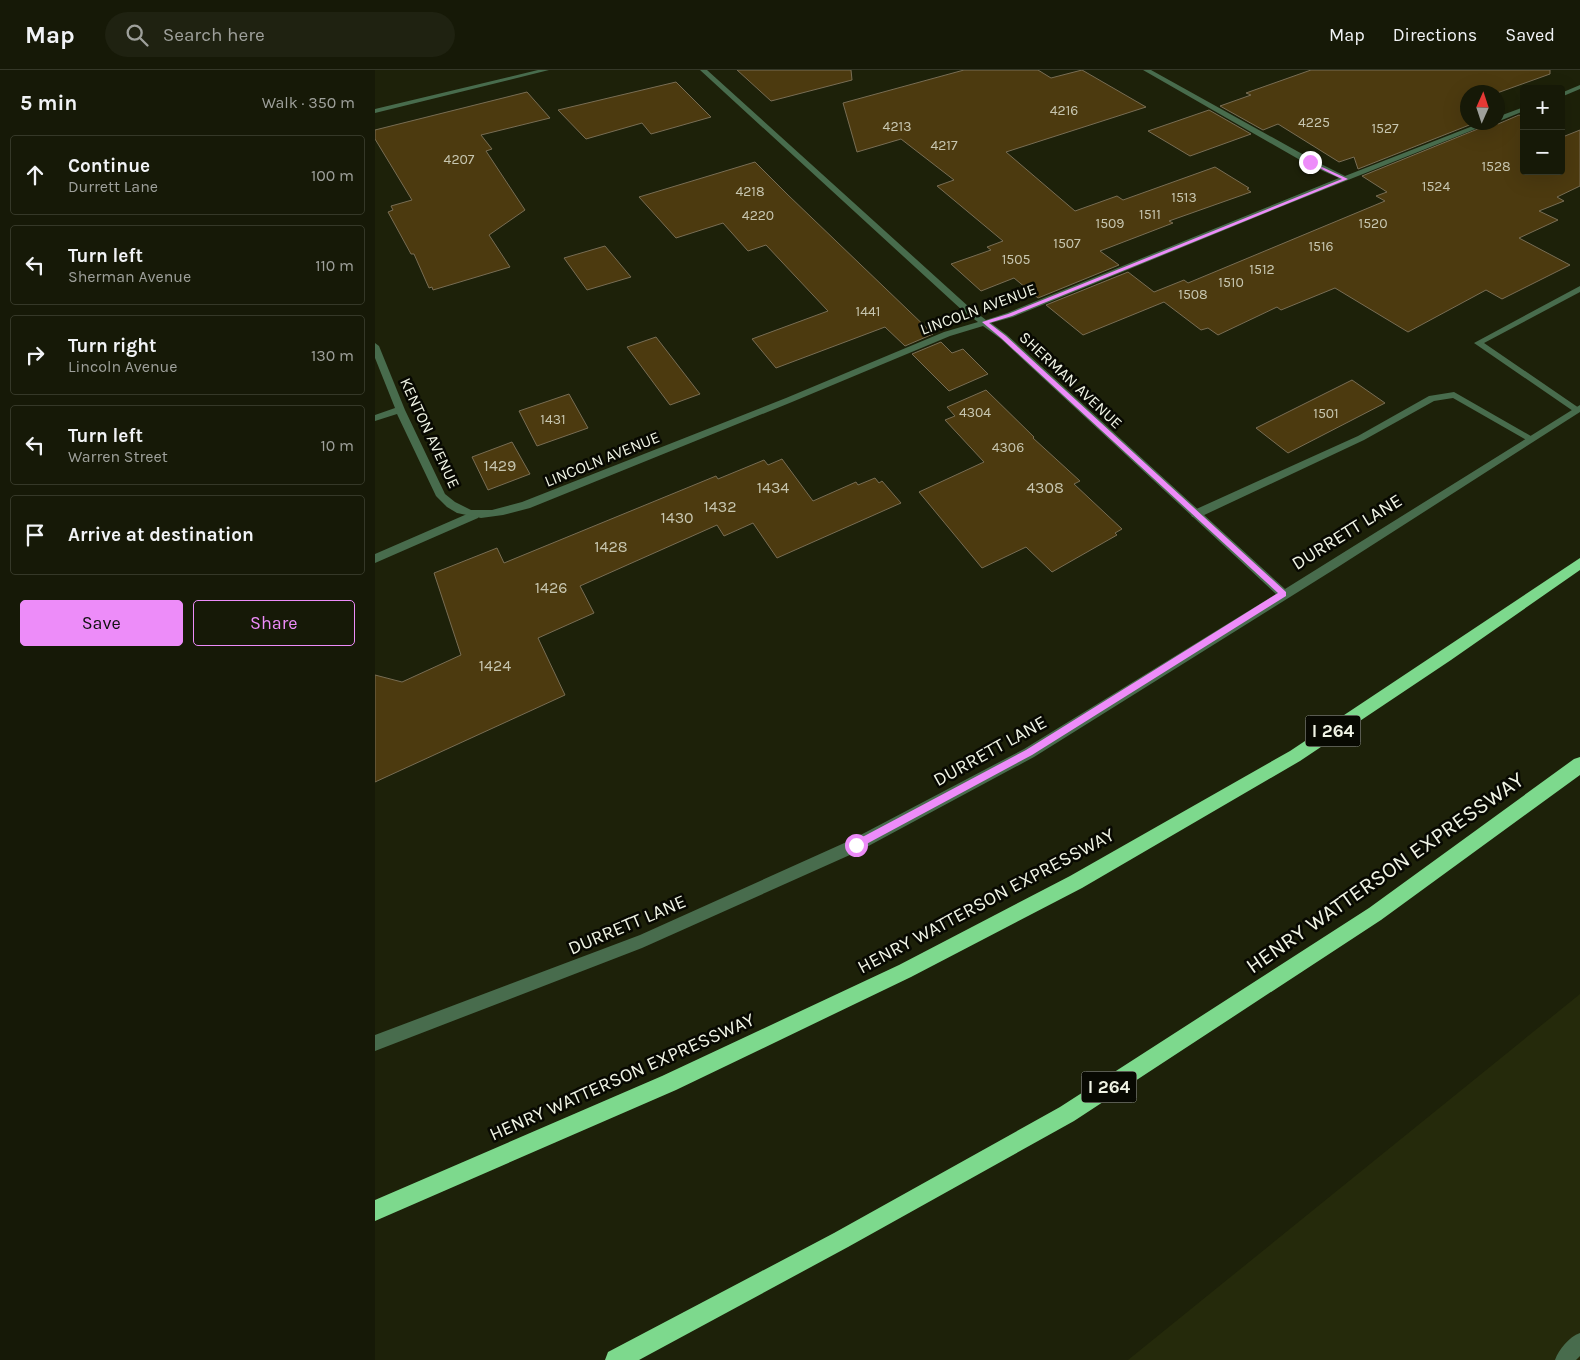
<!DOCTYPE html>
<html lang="en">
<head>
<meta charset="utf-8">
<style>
  body { margin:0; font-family:Karla,sans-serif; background:#1f2211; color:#f1f3f6 }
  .controls { position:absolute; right:15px; top:15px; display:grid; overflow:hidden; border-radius:5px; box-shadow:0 5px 20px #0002 }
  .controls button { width:45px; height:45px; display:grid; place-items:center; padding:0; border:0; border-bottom:1px solid #353828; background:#161907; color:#f1f3f6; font:25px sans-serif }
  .compass { position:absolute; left:1085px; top:15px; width:45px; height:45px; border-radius:50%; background:#161907; box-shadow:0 5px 20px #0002; rotate:3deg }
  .stop { position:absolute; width:15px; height:15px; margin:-11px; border:4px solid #ed8cf9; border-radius:50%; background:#fff }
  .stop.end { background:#ed8cf9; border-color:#fff; box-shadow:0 1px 5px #0008 }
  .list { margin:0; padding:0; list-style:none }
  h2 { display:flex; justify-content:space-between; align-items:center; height:65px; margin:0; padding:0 20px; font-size:21px }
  h2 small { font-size:16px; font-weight:400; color:#9ea09b }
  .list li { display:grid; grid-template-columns:32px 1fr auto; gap:15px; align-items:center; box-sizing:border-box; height:80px; margin:0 10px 10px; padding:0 10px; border:1px solid #353828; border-radius:5px }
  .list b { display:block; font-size:19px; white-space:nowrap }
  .list p { margin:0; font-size:16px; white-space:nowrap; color:#9ea09b }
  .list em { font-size:16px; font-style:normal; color:#9ea09b }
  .actions { display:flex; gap:10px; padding:15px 20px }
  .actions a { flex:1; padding:11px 0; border:1px solid #ed8cf9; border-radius:5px; text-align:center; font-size:18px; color:#ed8cf9 }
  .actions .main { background:#ed8cf9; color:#111 }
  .icon { flex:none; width:28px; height:28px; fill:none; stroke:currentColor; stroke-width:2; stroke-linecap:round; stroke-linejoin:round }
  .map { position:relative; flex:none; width:1205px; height:1290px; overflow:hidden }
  header { display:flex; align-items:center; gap:30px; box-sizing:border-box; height:70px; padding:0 25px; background:#161907; border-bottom:1px solid #353828 }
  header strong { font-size:24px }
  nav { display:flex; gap:28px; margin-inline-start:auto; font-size:18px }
  .search { width:350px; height:45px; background:#1f2211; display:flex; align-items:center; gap:12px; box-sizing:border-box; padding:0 18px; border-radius:28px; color:#9ea09b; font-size:19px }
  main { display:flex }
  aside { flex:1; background:#161907 }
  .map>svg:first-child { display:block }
</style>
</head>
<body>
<header>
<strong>Map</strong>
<div class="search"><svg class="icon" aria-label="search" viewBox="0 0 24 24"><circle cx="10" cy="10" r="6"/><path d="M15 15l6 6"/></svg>Search here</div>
<nav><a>Map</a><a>Directions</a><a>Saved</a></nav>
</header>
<main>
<aside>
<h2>5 min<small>Walk · 350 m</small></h2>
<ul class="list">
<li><svg class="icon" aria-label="ahead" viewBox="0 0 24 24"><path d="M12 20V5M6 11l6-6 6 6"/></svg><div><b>Continue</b><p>Durrett Lane</p></div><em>100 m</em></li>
<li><svg class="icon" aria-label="left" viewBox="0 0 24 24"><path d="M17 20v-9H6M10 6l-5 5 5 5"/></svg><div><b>Turn left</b><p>Sherman Avenue</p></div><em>110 m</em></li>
<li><svg class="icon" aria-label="right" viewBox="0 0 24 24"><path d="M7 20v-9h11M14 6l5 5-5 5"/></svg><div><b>Turn right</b><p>Lincoln Avenue</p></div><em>130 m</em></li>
<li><svg class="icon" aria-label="left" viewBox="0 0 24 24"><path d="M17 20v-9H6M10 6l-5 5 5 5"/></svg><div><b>Turn left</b><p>Warren Street</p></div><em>10 m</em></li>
<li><svg class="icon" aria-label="arrive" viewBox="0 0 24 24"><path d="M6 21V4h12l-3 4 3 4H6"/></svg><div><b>Arrive at destination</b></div></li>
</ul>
<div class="actions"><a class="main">Save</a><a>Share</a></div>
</aside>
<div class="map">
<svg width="1205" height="1290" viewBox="0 0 1205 1290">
  <rect width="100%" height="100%" fill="#1d2109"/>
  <path fill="#252a0b" d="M 1205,924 L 1205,1290 L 753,1290 Z"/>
  <path fill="#4c3a0f" stroke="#786d54" d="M 362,0 L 476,0 L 477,10 L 396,31 Z
    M 589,0 L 663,0 L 676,8 L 707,0 L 771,37 L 631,82 L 700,141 L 742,126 L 748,130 L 840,97 L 874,118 L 872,119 L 876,122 L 794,151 L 798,153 L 725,181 L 744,195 L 663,228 L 639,208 L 606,221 L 576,194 L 616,180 L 612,177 L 628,171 L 562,116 L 579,110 L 526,69 L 482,82 L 468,33 Z
    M 936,0 L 1175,0 L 1175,4 L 1122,23 L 1092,22 L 1092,52 L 1102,52 L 983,99 L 979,87 L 964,92 L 903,54 L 888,60 L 845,36 L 876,25 L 871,23 Z
    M 301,12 L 336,47 L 276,64 L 267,53 L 211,69 L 183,40 Z
    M 152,22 L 175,48 L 106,65 L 117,79 L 111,81 L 150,140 L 114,165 L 135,197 L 58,220 L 57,217 L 54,218 L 39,184 L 36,184 L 13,142 L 18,140 L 16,136 L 37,130 L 0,69 L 0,60 Z
    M 834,40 L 876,64 L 815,86 L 773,61 Z
    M 1144,45 L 1149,47 L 1149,101 L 1186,101 L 1186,64 L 1190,66 L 1205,60 L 1205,116 L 1182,127 L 1189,131 L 1164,141 L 1183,150 L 1144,168 L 1195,195 L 1127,229 L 1111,220 L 1033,262 L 960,218 L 906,240 L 902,237 L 843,265 L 833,258 L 826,260 L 789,232 L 708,265 L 671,235 L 753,202 L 779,222 L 809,210 L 813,213 L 1010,131 L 1001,126 L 1012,122 L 987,106 L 1120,52 L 1123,54 Z
    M 380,92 L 413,125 L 558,264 L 530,276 L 510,257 L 401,298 L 377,269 L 453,241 L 391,175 L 373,181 L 348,153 L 301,168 L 264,127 Z
    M 230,176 L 256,207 L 212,220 L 189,188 Z
    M 281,267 L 325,324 L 295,335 L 252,277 Z
    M 566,272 L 577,283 L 588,279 L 613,304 L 574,321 L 537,284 Z
    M 977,310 L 1010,333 L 913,383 L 881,358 Z
    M 611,320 L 659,367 L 658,368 L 705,411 L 699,414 L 747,459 L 740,463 L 742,465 L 677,502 L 651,477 L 607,498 L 544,422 L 609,392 L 570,350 L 580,346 L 572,337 Z
    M 194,324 L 213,358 L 162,376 L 144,341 Z
    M 137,372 L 155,404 L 113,420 L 97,387 Z
    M 407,389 L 438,431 L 481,412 L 483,415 L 500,408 L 504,413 L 507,411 L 526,433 L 402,488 L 378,453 L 349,466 L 342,455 L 205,516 L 219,543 L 163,568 L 190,625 L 0,712 L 0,605 L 27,612 L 86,585 L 59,503 L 122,478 L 129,493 L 341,406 L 343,409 L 389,390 L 393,395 Z"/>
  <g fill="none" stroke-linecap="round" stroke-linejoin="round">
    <path fill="#486c4d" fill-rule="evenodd" d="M 1205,216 L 1205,222 L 1109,273 L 1204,338 L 1204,342 L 1201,343 L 1099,273 Z
      M 1079,322 L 1161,369 L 1156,372 L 1153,371 L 1078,328 L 1059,331 L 989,370 L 825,447 L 817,447 L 816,444 L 817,441 L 983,366 L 1054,326 Z
      M 99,441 L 104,445 L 103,448 L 0,493 L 0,484 Z
      M 1205,1263 L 1205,1286 L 1201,1290 L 1180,1290 C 1184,1279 1194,1267 1205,1263 Z"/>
    <path fill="#486c4d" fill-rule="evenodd" d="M 163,0 L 174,0 L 0,43 L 0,39 Z
      M 325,0 L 332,0 L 594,237 L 611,250 L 632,243 L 964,108 L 932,94 L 768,0 L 776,0 L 938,90 L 970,106 L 1108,52 L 1118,52 L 898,140 L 638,247 L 616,253 L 632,265 L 910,519 L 1205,335 L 1205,342 L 963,497 L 659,687 L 486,780 L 267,878 L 0,981 L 0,965 L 265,865 L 476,770 L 649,679 L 901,524 L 626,269 L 608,256 L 575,266 L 417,332 L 155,438 L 128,445 L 106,448 L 82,443 L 72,437 L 61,426 L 22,344 L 0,351 L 0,345 L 20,338 L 0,288 L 0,273 L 4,276 L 30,340 L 70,424 L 80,432 L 96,440 L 117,440 L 147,432 L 411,328 L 569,262 L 603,252 L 588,241 Z
      M 1205,15 L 1205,19 L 1186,27 L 1186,23 Z
      M 1149,37 L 1149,41 L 1122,52 L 1122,47 Z"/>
    <path fill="#7dd98d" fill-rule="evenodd" d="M 1205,488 L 1205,500 L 1076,590 L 925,691 L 707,818 L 536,907 L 301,1020 L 0,1151 L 0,1130 L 287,1006 L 524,895 L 695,806 L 915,681 Z
      M 1205,687 L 1205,705 L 1006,850 L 699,1051 L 473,1177 L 264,1290 L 230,1290 L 233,1282 L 459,1163 L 685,1037 L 994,838 L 1199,689 Z"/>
  </g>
  <path fill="#ed8cf9" d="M 934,91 L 973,109 L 637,246 L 614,253 L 631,266 L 911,522 L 911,526 L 657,685 L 484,778 L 478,778 L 478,772 L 651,680 L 903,523 L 626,268 L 607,252 L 633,244 L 967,109 L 934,93 Z"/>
  <g text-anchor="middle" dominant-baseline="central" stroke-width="5" stroke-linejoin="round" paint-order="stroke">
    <g font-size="14" fill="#c7c6b0">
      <text x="689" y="40">4216</text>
      <text x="939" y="52">4225</text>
      <text x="522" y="56">4213</text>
      <text x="1010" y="58">1527</text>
      <text x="569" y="75">4217</text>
      <text x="84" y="89">4207</text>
      <text x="1121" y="96">1528</text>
      <text x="1061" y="116">1524</text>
      <text x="375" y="121">4218</text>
      <text x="809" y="127">1513</text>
      <text x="775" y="144">1511</text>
      <text x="383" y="145">4220</text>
      <text x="735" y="153">1509</text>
      <text x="998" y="153">1520</text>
      <text x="692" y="173">1507</text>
      <text x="946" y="176">1516</text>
      <text x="641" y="189">1505</text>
      <text x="887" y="199">1512</text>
      <text x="856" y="212">1510</text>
      <text x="818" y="224">1508</text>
      <text x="493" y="241">1441</text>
      <text x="600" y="342">4304</text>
      <text x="951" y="343">1501</text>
      <text x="178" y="349">1431</text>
      <text x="633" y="377">4306</text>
    </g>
    <g font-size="16" fill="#f0f4e5" stroke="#080902">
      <text transform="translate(603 239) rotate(-20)">LINCOLN AVENUE</text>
      <text transform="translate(696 310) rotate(43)">SHERMAN AVENUE</text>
      <text transform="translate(55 363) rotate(65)">KENTON AVENUE</text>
      <text transform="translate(227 389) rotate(-22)">LINCOLN AVENUE</text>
    </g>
    <g font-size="16" fill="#c7c6b0">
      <text x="125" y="395">1429</text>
      <text x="398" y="417">1434</text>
      <text x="670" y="417">4308</text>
      <text x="345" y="436">1432</text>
      <text x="302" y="447">1430</text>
      <text x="236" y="476">1428</text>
      <text x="176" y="517">1426</text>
      <text x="120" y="595">1424</text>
    </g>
    <g fill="#080902" stroke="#aaaea1" stroke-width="1">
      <rect x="930.5" y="645.5" width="55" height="31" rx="4"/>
      <rect x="706.5" y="1001.5" width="55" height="31" rx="4"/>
    </g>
    <g font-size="18" font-weight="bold" fill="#f0f4e5">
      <text x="958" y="661">I 264</text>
      <text x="734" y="1017">I 264</text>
    </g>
    <g font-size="19" fill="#f0f4e5" stroke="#080902">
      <text transform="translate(972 462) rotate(-32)">DURRETT LANE</text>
      <text transform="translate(615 681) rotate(-29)">DURRETT LANE</text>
      <text transform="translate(611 831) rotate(-28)">HENRY WATTERSON EXPRESSWAY</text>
      <text transform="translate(252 855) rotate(-23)">DURRETT LANE</text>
      <text transform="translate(247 1007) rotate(-24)">HENRY WATTERSON EXPRESSWAY</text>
    </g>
    <g font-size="22" fill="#f0f4e5" stroke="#080902">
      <text transform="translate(1010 803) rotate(-35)">HENRY WATTERSON EXPRESSWAY</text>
    </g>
  </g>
</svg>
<div class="controls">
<button>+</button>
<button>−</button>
</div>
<svg class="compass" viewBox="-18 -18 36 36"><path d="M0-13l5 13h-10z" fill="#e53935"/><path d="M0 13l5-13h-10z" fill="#9ea09b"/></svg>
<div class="stop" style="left:481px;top:775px"></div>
<div class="stop end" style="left:935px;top:92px"></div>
</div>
</main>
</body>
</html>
